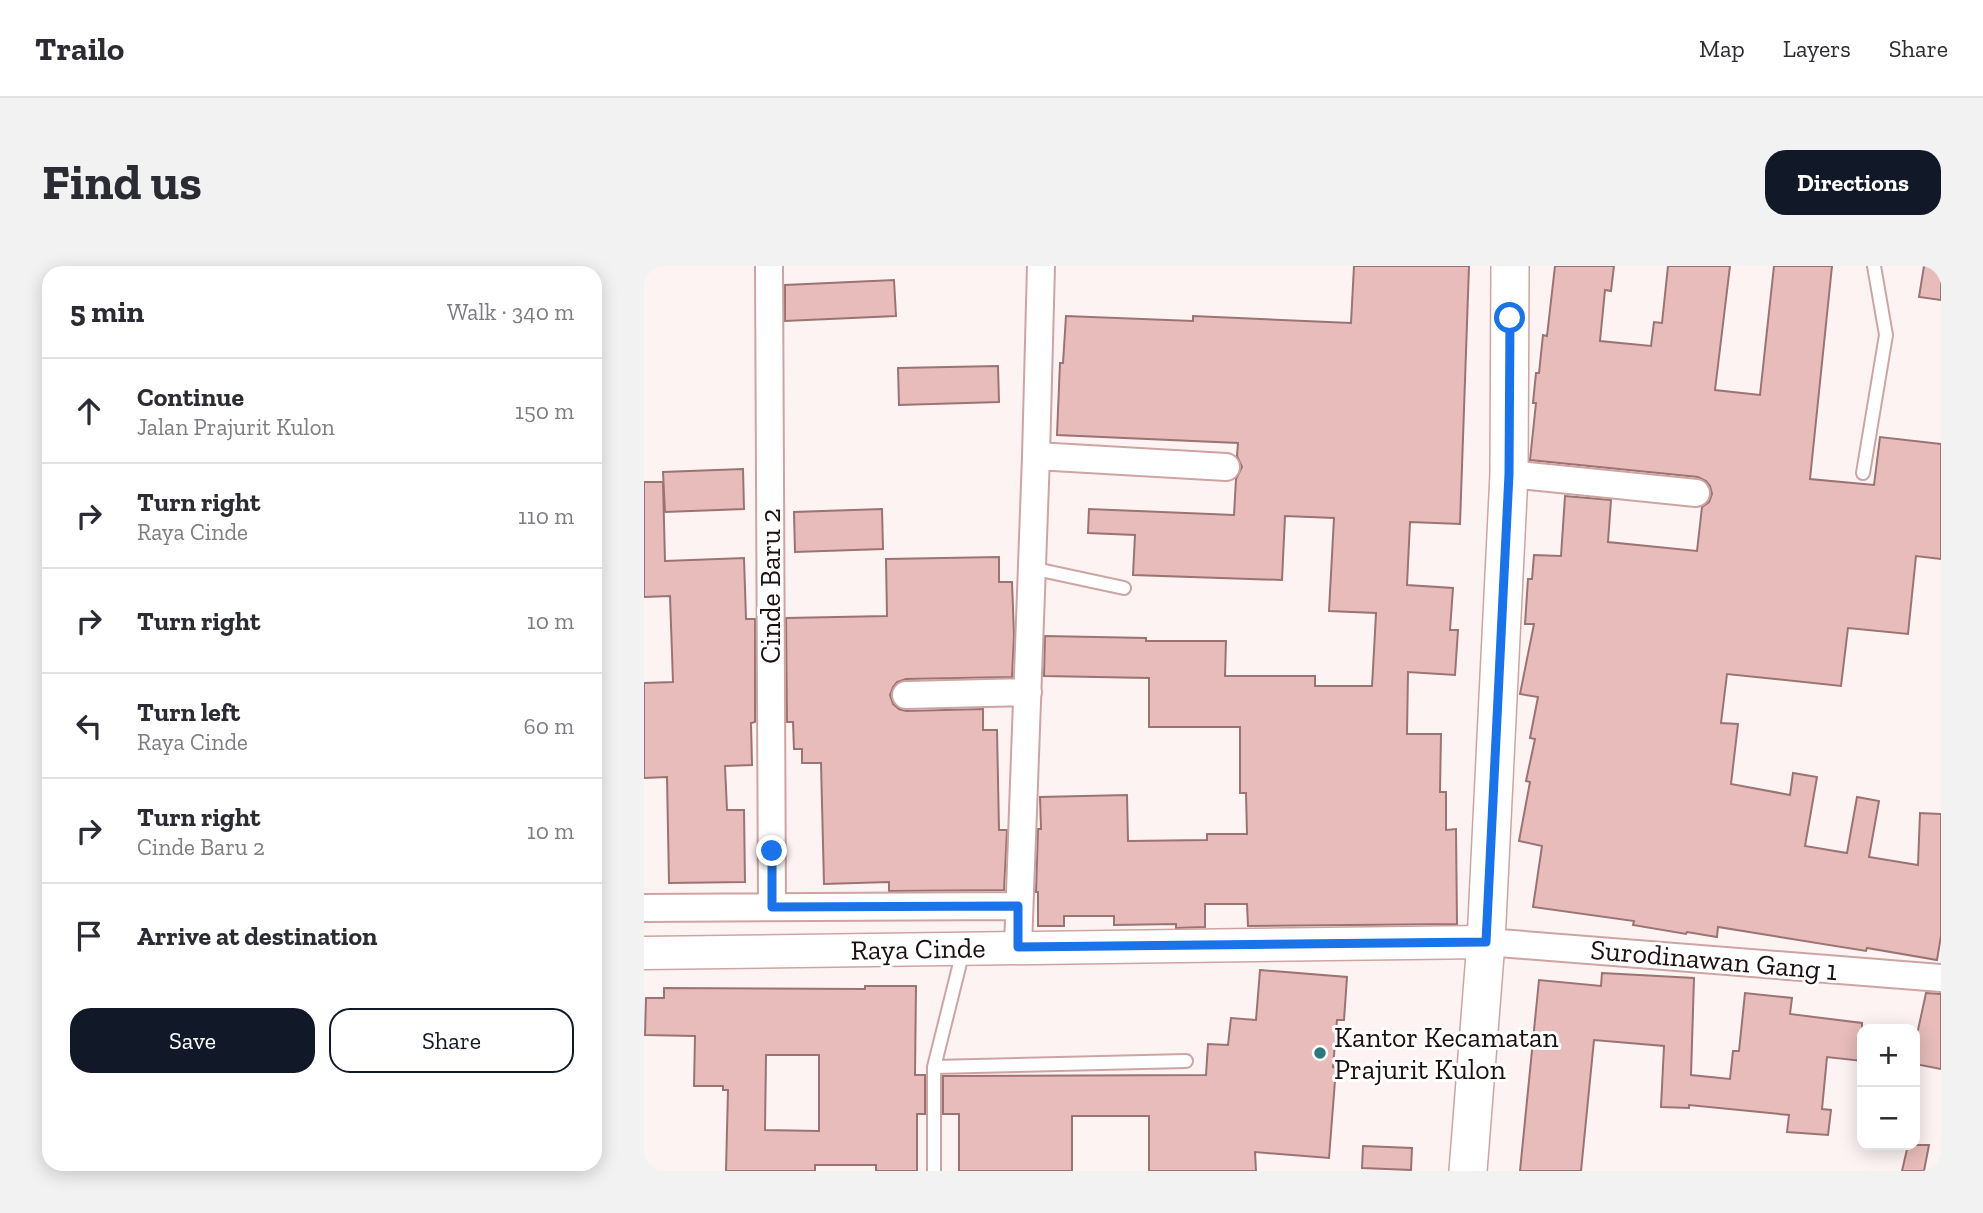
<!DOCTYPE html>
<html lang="en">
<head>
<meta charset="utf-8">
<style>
  body { margin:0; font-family:"Zilla Slab",serif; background:#f2f2f3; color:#2b2b33 }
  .controls { position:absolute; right:21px; bottom:21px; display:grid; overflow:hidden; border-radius:14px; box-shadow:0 4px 18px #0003 }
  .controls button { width:63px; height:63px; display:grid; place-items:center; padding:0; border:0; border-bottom:2px solid #e1e1e2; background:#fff; color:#2b2b33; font:35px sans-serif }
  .stop { position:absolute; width:21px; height:21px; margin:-16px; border:5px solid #1a73e8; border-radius:50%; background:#fff }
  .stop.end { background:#1a73e8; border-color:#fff; box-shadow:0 2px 7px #0008 }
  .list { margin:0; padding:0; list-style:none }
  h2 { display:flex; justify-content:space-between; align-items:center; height:91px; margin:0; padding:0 28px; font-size:30px }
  h2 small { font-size:23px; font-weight:400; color:#7c7c81 }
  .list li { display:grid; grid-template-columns:46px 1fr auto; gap:21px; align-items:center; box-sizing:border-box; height:105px; padding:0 28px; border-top:2px solid #e1e1e2 }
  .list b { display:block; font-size:26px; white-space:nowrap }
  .list p { margin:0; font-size:23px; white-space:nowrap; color:#7c7c81 }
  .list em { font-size:23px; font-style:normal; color:#7c7c81 }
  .actions { display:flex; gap:14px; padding:21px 28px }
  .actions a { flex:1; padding:16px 0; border:2px solid #111827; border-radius:21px; text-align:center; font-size:24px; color:#111827 }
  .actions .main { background:#111827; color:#fff }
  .icon { flex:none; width:38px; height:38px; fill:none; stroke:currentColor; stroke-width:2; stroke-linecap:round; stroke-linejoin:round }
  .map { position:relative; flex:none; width:1297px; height:905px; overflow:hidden; border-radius:21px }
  header { display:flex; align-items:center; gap:42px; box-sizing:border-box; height:98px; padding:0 35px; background:#fff; border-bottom:2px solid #e1e1e2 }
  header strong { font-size:33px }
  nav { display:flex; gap:38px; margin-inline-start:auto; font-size:24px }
  .intro { display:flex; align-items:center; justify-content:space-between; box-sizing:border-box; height:168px; padding:0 42px }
  h1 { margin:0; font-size:49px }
  .button { padding:18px 32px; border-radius:21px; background:#111827; color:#fff; font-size:24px; font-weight:700 }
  main { display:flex; gap:42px; padding:0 42px }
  aside { flex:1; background:#fff; border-radius:21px; box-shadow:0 4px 18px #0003 }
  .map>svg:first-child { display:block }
</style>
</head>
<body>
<header>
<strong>Trailo</strong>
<nav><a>Map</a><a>Layers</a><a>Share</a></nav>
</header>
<div class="intro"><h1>Find us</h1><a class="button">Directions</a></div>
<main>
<aside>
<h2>5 min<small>Walk · 340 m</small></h2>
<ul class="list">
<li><svg class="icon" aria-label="ahead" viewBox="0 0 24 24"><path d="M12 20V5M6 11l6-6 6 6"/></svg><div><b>Continue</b><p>Jalan Prajurit Kulon</p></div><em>150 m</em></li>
<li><svg class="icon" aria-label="right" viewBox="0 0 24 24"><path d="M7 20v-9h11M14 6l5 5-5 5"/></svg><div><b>Turn right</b><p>Raya Cinde</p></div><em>110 m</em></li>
<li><svg class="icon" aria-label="right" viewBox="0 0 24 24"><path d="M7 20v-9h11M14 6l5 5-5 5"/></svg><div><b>Turn right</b></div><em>10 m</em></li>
<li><svg class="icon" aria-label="left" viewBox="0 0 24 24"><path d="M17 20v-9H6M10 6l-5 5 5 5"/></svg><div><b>Turn left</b><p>Raya Cinde</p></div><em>60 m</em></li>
<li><svg class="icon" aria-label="right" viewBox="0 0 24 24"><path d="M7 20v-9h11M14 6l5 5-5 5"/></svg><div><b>Turn right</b><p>Cinde Baru 2</p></div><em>10 m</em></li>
<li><svg class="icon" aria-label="arrive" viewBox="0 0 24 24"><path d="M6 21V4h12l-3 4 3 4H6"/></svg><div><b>Arrive at destination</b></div></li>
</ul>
<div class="actions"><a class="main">Save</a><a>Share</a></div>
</aside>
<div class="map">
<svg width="1297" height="905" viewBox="0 0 1297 905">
  <rect width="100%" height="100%" fill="#fdf3f3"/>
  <path fill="#e7bcbb" stroke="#9a7372" stroke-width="2" fill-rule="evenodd" d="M 710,0 L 825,0 L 816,258 L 766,256 L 763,319 L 809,322 L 806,364 L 814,364 L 811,409 L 764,406 L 763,468 L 797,468 L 796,526 L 802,526 L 802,564 L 812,563 L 813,658 L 604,660 L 603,638 L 561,638 L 561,661 L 532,662 L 532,658 L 470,659 L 470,650 L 420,650 L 420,660 L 394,660 L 394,626 L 392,626 L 394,563 L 397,563 L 396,531 L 483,529 L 484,575 L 563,574 L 563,568 L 603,568 L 602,527 L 596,527 L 596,461 L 505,461 L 505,412 L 400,410 L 401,370 L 502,372 L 502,375 L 582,375 L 581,410 L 671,410 L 671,420 L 728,420 L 730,385 L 732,347 L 685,345 L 690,252 L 641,250 L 638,314 L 489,309 L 491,269 L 444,267 L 445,243 L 590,249 L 592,213 L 598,201 L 593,190 L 594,177 L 413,169 L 416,97 L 419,97 L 422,50 L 549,55 L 549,50 L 707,57 Z
    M 911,0 L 970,0 L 967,25 L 961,24 L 956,75 L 1007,80 L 1010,56 L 1018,57 L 1024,0 L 1086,0 L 1071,124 L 1116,129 L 1130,0 L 1188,0 L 1166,213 L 1230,219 L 1236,171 L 1297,178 L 1297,293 L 1272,290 L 1264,368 L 1204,362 L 1197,420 L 1083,408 L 1077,457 L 1094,458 L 1087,518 L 1146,529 L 1149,507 L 1173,511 L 1161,580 L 1203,587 L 1213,531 L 1235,535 L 1225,591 L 1274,599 L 1276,547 L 1297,548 L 1297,670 L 1293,694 L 1223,682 L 1222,685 L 1074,661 L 1073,671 L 1043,666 L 1042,668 L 989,659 L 990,655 L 889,641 L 898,580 L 875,575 L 886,516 L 882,515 L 891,473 L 886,472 L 894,431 L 876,428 L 890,358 L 881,358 L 884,313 L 888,313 L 890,289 L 917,290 L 921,230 L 967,234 L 964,276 L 1053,285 L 1058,241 L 1065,236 L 1068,228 L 1066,220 L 1062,215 L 1054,211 L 886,194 L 892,137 L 889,137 L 892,107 L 895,107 L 899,69 L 903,70 Z
    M 1280,0 L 1297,0 L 1297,34 L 1275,31 Z
    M 250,14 L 252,50 L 141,55 L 141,19 Z
    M 354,100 L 355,136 L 255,139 L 254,102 Z
    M 99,203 L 100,243 L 21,246 L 19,206 Z
    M 0,216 L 19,216 L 21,295 L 100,292 L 102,353 L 111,353 L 111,456 L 107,457 L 108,499 L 81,500 L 83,544 L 100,544 L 101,616 L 25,617 L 23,511 L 0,512 L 0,417 L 29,416 L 26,330 L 0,331 Z
    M 238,243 L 239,283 L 151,286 L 150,246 Z
    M 355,291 L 355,316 L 368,316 L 370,369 L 368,411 L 262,413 L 253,416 L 249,421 L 246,429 L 249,438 L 255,443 L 262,445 L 339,443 L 339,464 L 353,464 L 355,564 L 363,564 L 360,624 L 245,625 L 245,616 L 180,618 L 177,497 L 158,497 L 158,483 L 150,483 L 149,456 L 143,456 L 142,352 L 243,350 L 242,293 Z
    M 616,704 L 703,711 L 700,754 L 693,754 L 689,801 L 692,802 L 685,892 L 611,886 L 612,905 L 505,905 L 505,850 L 428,850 L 428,905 L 315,905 L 315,848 L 299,848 L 299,810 L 562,809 L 564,778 L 584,779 L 587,752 L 612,754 Z
    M 958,707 L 1050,712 L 1047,809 L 1086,813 L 1089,785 L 1095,785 L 1101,727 L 1148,732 L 1146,748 L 1218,757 L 1218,795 L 1183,791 L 1178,843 L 1187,844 L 1184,869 L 1143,866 L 1145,849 L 1045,839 L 1045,842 L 1017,841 L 1020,780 L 950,774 L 937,905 L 876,905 L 895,714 L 957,720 Z
    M 221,720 L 272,720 L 271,809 L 281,809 L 281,848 L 273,848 L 273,905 L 232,905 L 232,899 L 171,899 L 171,905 L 82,905 L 84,824 L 79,824 L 79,820 L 50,820 L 51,770 L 1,769 L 2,732 L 20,732 L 20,722 L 221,723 ZM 122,789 L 175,789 L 175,865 L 121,864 Z
    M 1282,727 L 1297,728 L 1297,803 L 1271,798 L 1271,764 L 1274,764 Z
    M 1264,879 L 1285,879 L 1280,905 L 1258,905 Z
    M 719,880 L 768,882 L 767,904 L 718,902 Z"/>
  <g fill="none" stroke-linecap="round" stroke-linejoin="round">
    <defs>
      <path id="service" d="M 1219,207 L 1242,69 L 1230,0
        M 387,302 L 480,322
        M 290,801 L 542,795
        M 290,905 L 290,801 L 319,685"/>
      <path id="minor" d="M 125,0 L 128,641
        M 392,190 L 582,201
        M 865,208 L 1052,227
        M 262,429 L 384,426
        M 0,642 L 374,640
        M 842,676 L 1297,712
        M 374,681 L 392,190 L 397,0"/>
      <path id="tertiary" d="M 0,687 L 842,676"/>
      <path id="secondary" d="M 824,905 L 842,676 L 865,208 L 866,0"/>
    </defs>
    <use href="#service" stroke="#cea4a3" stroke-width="16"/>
    <use href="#minor" stroke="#cea4a3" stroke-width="30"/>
    <use href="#tertiary" stroke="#cea4a3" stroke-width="35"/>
    <use href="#secondary" stroke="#cea4a3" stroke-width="40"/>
    <use href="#service" stroke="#fff" stroke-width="12"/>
    <use href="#minor" stroke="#fff" stroke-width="26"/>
    <use href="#tertiary" stroke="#fff" stroke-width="32"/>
    <use href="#secondary" stroke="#fff" stroke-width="37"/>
  </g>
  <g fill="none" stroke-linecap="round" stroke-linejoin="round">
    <path stroke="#1a73e8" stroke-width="9" d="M 128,585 L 128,641 L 374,640 L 374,681 L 842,676 L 865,208 L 866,52"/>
  </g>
  <circle fill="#2e777d" stroke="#fff" stroke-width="2.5" cx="676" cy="787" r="7"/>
  <g text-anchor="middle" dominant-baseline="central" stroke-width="6" stroke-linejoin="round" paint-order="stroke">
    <g font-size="28" fill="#1d0f0f" stroke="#fff">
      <text transform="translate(126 320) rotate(-90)">Cinde Baru 2</text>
      <text transform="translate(274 683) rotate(-1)">Raya Cinde</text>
      <text transform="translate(1070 694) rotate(5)">Surodinawan Gang 1</text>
    </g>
    <g font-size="28" fill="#1d0f0f" stroke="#fff" text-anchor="start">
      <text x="690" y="771">Kantor Kecamatan<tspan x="690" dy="32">Prajurit Kulon</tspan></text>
    </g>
  </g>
</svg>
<div class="controls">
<button>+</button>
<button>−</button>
</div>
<div class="stop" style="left:866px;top:52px"></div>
<div class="stop end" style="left:128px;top:585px"></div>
</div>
</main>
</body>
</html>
